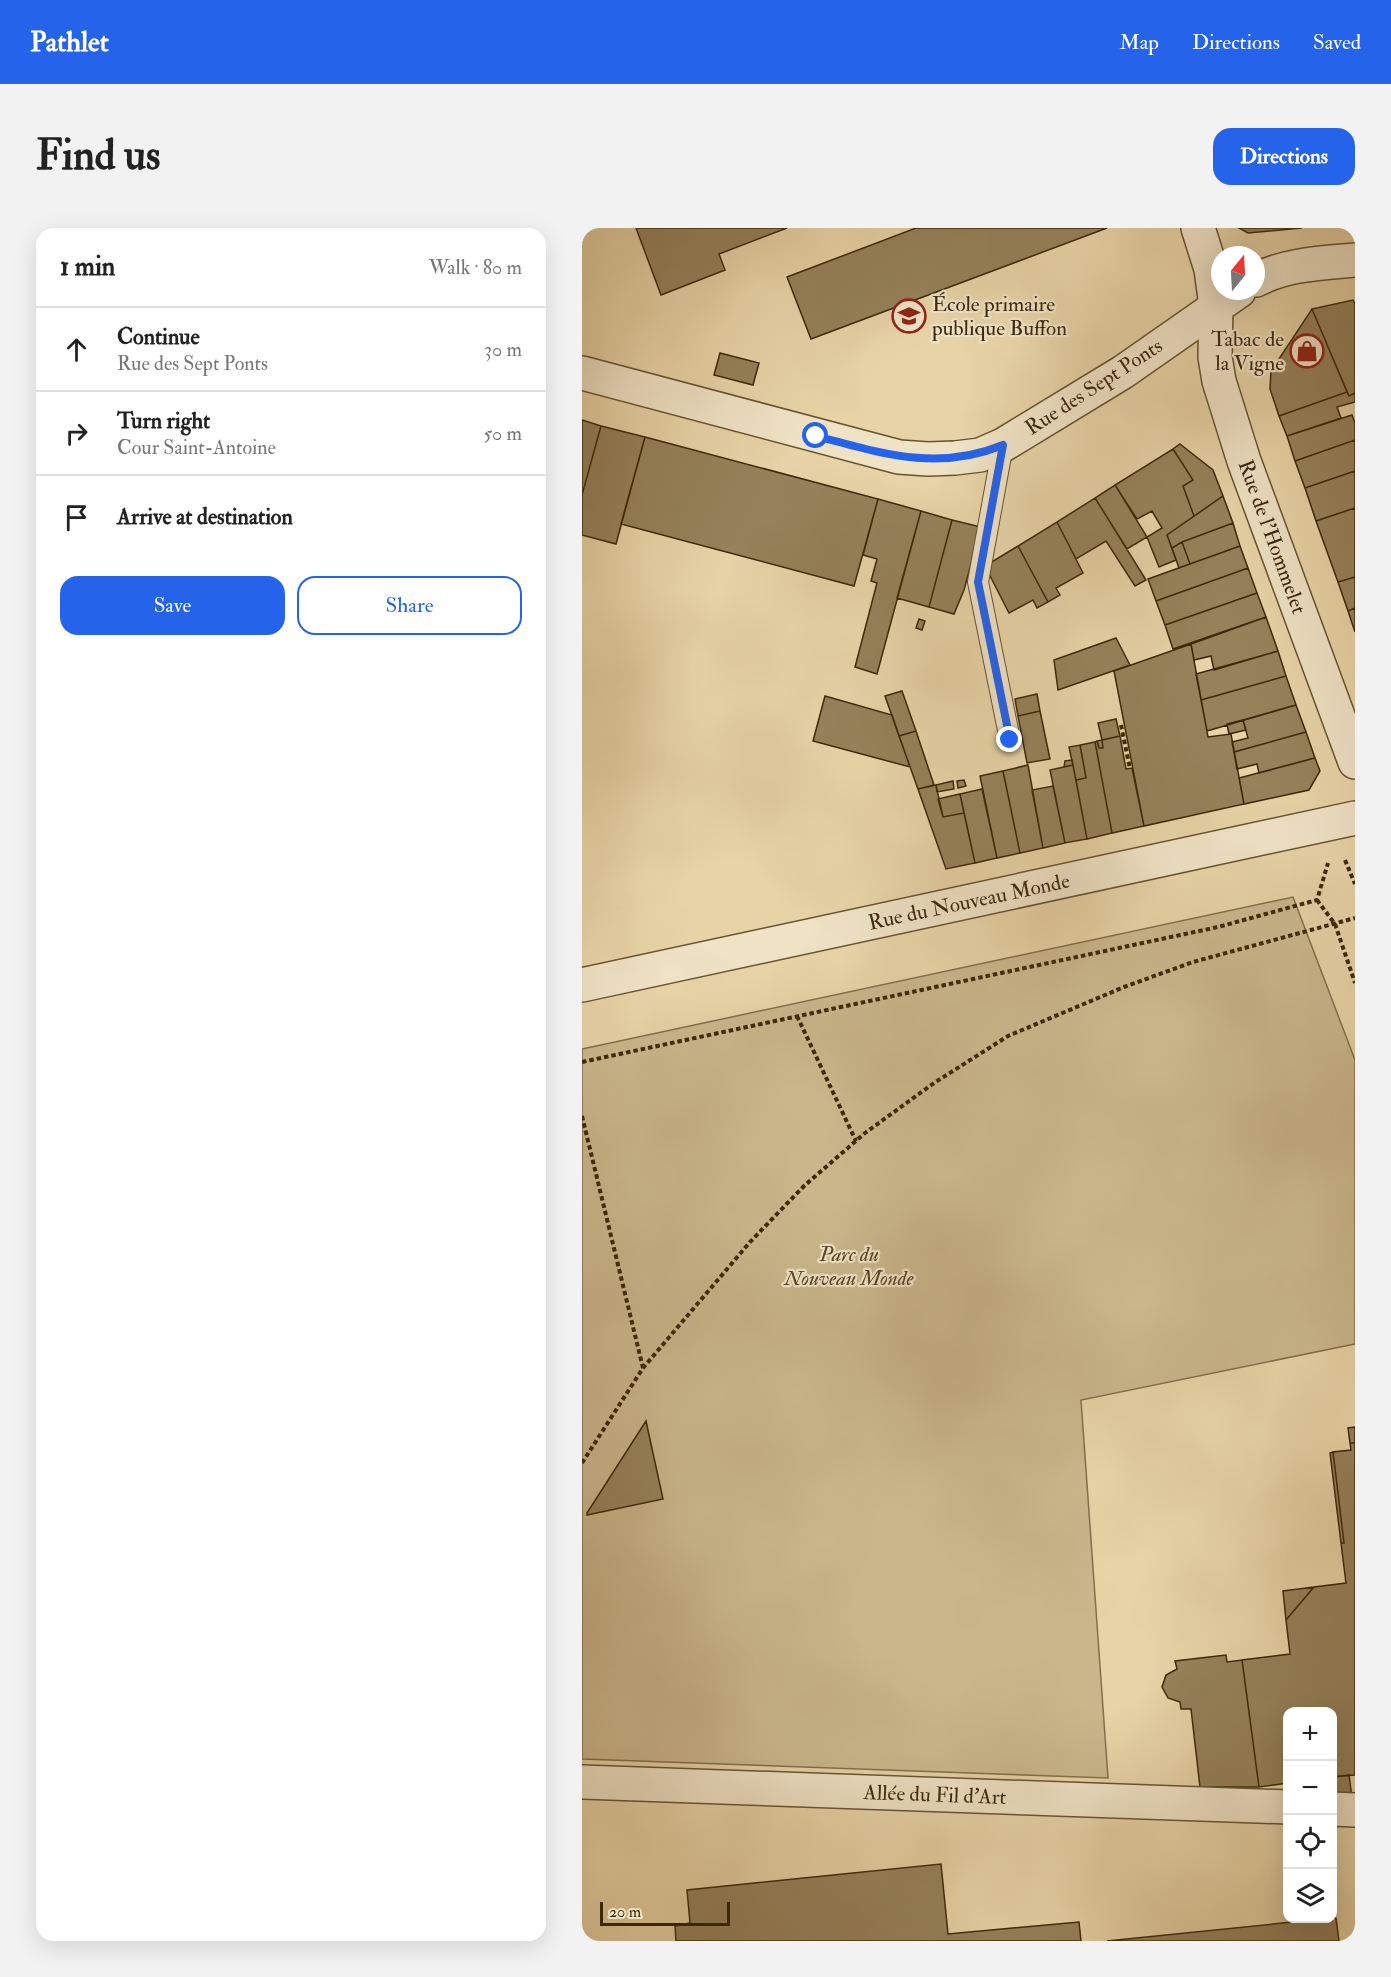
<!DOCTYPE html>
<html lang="en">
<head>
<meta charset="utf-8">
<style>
  body { margin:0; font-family:"IM FELL Double Pica",serif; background:#f2f2f2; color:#222 }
  .controls { position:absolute; right:18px; bottom:18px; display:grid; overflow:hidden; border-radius:12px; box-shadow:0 6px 24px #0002 }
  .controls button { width:54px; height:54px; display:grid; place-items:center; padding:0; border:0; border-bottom:2px solid #e0e0e0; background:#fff; color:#222; font:30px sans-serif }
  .compass { position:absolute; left:629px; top:18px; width:54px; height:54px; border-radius:50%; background:#fff; box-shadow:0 6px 24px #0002; rotate:18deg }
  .scale { position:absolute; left:18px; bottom:15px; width:130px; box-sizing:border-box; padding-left:6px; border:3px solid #3c2808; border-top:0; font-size:16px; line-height:21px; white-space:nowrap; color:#3c2808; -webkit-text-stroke:4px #efe2c5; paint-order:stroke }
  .stop { position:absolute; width:18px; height:18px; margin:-14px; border:4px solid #2563eb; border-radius:50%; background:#fff }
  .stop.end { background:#2563eb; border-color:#fff; box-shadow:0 2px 6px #0008 }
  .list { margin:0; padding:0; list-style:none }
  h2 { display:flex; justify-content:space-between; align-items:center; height:78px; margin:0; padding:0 24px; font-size:26px }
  h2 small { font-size:20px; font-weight:400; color:#767676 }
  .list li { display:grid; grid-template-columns:39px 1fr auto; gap:18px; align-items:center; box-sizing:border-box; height:84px; padding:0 24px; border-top:2px solid #e0e0e0 }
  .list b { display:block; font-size:22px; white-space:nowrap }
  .list p { margin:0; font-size:20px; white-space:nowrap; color:#767676 }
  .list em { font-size:20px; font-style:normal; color:#767676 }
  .actions { display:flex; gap:12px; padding:18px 24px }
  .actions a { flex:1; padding:14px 0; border:2px solid #2563eb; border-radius:18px; text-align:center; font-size:21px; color:#2563eb }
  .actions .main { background:#2563eb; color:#fff }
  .icon { flex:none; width:33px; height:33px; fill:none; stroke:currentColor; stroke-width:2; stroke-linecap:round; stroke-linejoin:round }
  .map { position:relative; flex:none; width:773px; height:1713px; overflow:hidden; border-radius:18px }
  header { display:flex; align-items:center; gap:36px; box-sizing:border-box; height:84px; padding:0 30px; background:#2563eb; color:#fff }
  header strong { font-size:28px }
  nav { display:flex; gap:33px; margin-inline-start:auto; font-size:21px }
  .intro { display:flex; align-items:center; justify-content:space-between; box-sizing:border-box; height:144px; padding:0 36px }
  h1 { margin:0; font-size:42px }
  .button { padding:15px 27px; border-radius:18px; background:#2563eb; color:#fff; font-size:21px; font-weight:700 }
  main { display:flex; gap:36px; padding:0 36px }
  aside { flex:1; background:#fff; border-radius:18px; box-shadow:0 6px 24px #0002 }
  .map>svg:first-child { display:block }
</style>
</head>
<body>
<header>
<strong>Pathlet</strong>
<nav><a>Map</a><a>Directions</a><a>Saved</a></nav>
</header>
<div class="intro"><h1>Find us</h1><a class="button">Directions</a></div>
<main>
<aside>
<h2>1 min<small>Walk · 80 m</small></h2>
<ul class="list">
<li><svg class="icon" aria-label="ahead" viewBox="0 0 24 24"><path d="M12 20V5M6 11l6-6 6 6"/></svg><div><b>Continue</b><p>Rue des Sept Ponts</p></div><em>30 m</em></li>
<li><svg class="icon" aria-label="right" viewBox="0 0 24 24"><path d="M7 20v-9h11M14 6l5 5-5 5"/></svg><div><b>Turn right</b><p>Cour Saint-Antoine</p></div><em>50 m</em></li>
<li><svg class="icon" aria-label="arrive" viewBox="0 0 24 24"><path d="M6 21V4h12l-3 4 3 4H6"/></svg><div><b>Arrive at destination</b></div></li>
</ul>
<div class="actions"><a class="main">Save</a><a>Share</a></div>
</aside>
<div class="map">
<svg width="773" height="1713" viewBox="0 0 773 1713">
  <rect width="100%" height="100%" fill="#e7d3a6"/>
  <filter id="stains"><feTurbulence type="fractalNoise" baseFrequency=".00333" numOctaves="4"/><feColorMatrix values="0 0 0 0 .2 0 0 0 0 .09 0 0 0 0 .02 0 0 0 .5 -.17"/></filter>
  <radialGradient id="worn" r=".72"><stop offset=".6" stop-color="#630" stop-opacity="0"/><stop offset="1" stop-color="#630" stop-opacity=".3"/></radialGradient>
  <path fill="#cab68b" stroke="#836f4a" stroke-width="1.5" d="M 711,669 L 773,832 L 773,1116 L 499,1172 L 526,1550 L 0,1531 L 0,821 Z"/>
  <path fill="#95815a" stroke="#3c2808" stroke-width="1.5" d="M 54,0 L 205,0 L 137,26 L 143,42 L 79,67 Z
    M 334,0 L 525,0 L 229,111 L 205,49 Z
    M 657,0 L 720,0 L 666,5 Z
    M 771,72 L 773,76 L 773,165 L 767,168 L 730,81 Z
    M 730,81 L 765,164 L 697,188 L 688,161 L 689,143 Z
    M 138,125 L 177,135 L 171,157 L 132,147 Z
    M 765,164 L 767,168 L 773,165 L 773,174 L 755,179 L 759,190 L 705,208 L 697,188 Z
    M 770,187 L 773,195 L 773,212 L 713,233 L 705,208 Z
    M 0,192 L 19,198 L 0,267 Z
    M 19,198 L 63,209 L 34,316 L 0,307 L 0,267 Z
    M 63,209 L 296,271 L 272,358 L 39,296 Z
    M 773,212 L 773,243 L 723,260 L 713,233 Z
    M 598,216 L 631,242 L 641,268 L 612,288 L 601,258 L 611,252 L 591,221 Z
    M 591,221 L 611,252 L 601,258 L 612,288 L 585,307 L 594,332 L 577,339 L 565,309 L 580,300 L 570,283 L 555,291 L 533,257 Z
    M 773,243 L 773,280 L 734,293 L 723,260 Z
    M 533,257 L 565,309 L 545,321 L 513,270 Z
    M 641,268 L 651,295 L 600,314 L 590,320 L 585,307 Z
    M 513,270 L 564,352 L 553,358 L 524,313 L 494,331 L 475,294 Z
    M 296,271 L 339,283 L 295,446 L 273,439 L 295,355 L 289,353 L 295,331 L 281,327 Z
    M 773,280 L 773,349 L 756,354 L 734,293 Z
    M 339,283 L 370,292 L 347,379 L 315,370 Z
    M 370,292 L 399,299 L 382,362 L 372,386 L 347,379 Z
    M 475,294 L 501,345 L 474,360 L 478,367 L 466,374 L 436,318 Z
    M 651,295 L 658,318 L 608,336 L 600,314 Z
    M 600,314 L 608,336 L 597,340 L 590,320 Z
    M 436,318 L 466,374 L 455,380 L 451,372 L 427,385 L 403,338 Z
    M 658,318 L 666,340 L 574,373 L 566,351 Z
    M 666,340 L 675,365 L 583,397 L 574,373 Z
    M 773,349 L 773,380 L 766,383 L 756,354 Z
    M 675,365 L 684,389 L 591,421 L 583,397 Z
    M 773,380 L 773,404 L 766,383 Z
    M 684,389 L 696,423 L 632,442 L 629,428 L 612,432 L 609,416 Z
    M 337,391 L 343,393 L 340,402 L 334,400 Z
    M 534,410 L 548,437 L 476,462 L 472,432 Z
    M 609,416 L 626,509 L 649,506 L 662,576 L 562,598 L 532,443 Z
    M 696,423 L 704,448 L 619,472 L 614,446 Z
    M 704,448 L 714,477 L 625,503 L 619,472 Z
    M 320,463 L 334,503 L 317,508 L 303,468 Z
    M 455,466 L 458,483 L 436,488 L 433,471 Z
    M 243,468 L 310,487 L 328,539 L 231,513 Z
    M 714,477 L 724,504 L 652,524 L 650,514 L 666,510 L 661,492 Z
    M 458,483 L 468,531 L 445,535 L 436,488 Z
    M 534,491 L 538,508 L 520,512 L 516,495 Z
    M 661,492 L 664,502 L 647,506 L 645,496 Z
    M 334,503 L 352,557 L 336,561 L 317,508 Z
    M 724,504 L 733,530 L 677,545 L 675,536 L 655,541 L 652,524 Z
    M 538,508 L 544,541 L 550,540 L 562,598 L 530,605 L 513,514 L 515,513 L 517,520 L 521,520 L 520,512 Z
    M 520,512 L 521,520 L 517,520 L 515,513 Z
    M 513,514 L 530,605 L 505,611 L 494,552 L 504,550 L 498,517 Z
    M 498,517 L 504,550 L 494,552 L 487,519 Z
    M 733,530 L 738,543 L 727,562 L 662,576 L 657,550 Z
    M 490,532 L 491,537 L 482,539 L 483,533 Z
    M 446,537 L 461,620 L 438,625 L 421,543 Z
    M 491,537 L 505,611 L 483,615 L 468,542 Z
    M 421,543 L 438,625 L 415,630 L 398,548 Z
    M 382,552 L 384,558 L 376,560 L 375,553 Z
    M 371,553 L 372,561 L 355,564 L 354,557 Z
    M 354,557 L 361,589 L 382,585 L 393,635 L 364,641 L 336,561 Z
    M 471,558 L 483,615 L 461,620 L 450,562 Z
    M 400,561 L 415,630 L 393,635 L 378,566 Z
    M 378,566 L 382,585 L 361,589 L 356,571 Z
    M 64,1193 L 81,1271 L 5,1287 L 5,1285 Z
    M 773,1199 L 773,1215 L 768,1215 L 766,1200 Z
    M 768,1215 L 773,1215 L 773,1547 L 750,1549 L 750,1484 L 706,1484 L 706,1555 L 677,1559 L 660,1432 L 708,1426 L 704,1392 L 732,1359 L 764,1355 L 759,1315 L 762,1315 L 751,1224 L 769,1222 Z
    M 751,1224 L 762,1315 L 759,1315 L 748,1225 Z
    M 732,1359 L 704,1392 L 701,1363 Z
    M 644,1427 L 645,1434 L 660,1432 L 677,1559 L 618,1559 L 609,1481 L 599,1481 L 598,1474 L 586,1470 L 580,1459 L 584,1447 L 595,1441 L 593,1433 Z
    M 767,1547 L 770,1570 L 750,1572 L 750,1549 Z
    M 359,1636 L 366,1706 L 497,1694 L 499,1713 L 94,1713 L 93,1698 L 108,1695 L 105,1662 Z
    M 754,1690 L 757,1713 L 525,1713 L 750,1690 Z"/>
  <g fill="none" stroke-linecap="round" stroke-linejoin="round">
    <defs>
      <path id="service" d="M 421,217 L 396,354 L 428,512"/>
      <path id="minor" d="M 616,0 L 629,41 L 634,78 L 633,129 L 637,153 L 662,233 L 773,534
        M 674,52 C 705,36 739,35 773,32
        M 0,145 L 317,229 L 346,231 L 373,230 L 398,227 L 421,217 L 541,144 L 657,63
        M 0,757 L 773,590
        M 0,1554 L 706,1579
        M 750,1581 L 773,1582"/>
    </defs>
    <use href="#service" stroke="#675330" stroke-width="22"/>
    <use href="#minor" stroke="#675330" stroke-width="36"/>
    <path stroke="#3c2808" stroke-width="4" stroke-dasharray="4.5 3" stroke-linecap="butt" d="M 539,497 L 548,541
      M 763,632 L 773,656
      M 735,672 L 753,696 L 773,755
      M 215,788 L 274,913
      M 0,834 L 636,699 L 735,672 L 746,635
      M 0,888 L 61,1140
      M 0,1235 L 61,1140 L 168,1014 L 222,958 L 283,905 L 352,855 L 426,808 L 542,759 L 611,734 L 773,690"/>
    <use href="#service" stroke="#efe2c5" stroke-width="20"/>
    <use href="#minor" stroke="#efe2c5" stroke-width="33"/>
  </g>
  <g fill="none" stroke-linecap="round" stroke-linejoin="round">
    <path stroke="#2563eb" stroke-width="8" d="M 234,208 C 299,225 355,244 421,217 L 396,354 L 428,512"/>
  </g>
  <defs>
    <symbol id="school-ring" viewBox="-11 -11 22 22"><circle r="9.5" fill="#efe2c5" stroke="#8f2418" stroke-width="1.5"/><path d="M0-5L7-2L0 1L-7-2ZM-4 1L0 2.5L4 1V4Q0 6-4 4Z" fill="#8f2418"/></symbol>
    <symbol id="shop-ring" viewBox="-11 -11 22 22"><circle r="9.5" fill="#efe2c5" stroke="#8f2418" stroke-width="1.5"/><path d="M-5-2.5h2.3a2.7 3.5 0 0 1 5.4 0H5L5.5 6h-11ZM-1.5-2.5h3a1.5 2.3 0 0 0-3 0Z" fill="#8f2418"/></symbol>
  </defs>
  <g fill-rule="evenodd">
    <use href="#school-ring" x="308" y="69" width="38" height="38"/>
    <use href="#shop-ring" x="706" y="104" width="38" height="38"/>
  </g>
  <g text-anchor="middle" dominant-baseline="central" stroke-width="4.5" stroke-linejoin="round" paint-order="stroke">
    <g font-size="21" fill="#3c2808" stroke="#efe2c5" text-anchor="start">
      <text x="350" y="76">École primaire<tspan x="350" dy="24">publique Buffon</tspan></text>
      <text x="702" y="111" text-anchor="end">Tabac de<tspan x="702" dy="24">la Vigne</tspan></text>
    </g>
    <g font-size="21" fill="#3c2808" stroke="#efe2c5">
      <text transform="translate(512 159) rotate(-33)">Rue des Sept Ponts</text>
      <text transform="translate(690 309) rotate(70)">Rue de l'Hommelet</text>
      <text transform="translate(387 674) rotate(-12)">Rue du Nouveau Monde</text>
      <text transform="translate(353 1567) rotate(2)">Allée du Fil d'Art</text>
    </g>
    <g font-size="21" font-style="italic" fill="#584422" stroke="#efe2c5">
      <text x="267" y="1026">Parc du<tspan x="267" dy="24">Nouveau Monde</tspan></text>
    </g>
  </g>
  <rect width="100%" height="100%" filter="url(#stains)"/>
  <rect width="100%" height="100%" fill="url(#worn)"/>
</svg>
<div class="controls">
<button>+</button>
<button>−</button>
<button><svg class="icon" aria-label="locate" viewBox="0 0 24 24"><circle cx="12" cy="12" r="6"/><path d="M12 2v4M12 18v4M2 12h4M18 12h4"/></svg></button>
<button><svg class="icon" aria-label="layers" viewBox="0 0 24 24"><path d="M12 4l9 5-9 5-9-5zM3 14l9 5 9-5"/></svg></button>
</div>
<svg class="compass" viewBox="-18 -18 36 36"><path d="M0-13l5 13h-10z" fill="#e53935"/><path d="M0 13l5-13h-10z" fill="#767676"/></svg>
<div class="scale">20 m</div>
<div class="stop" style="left:234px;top:208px"></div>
<div class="stop end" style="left:428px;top:512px"></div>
</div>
</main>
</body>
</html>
